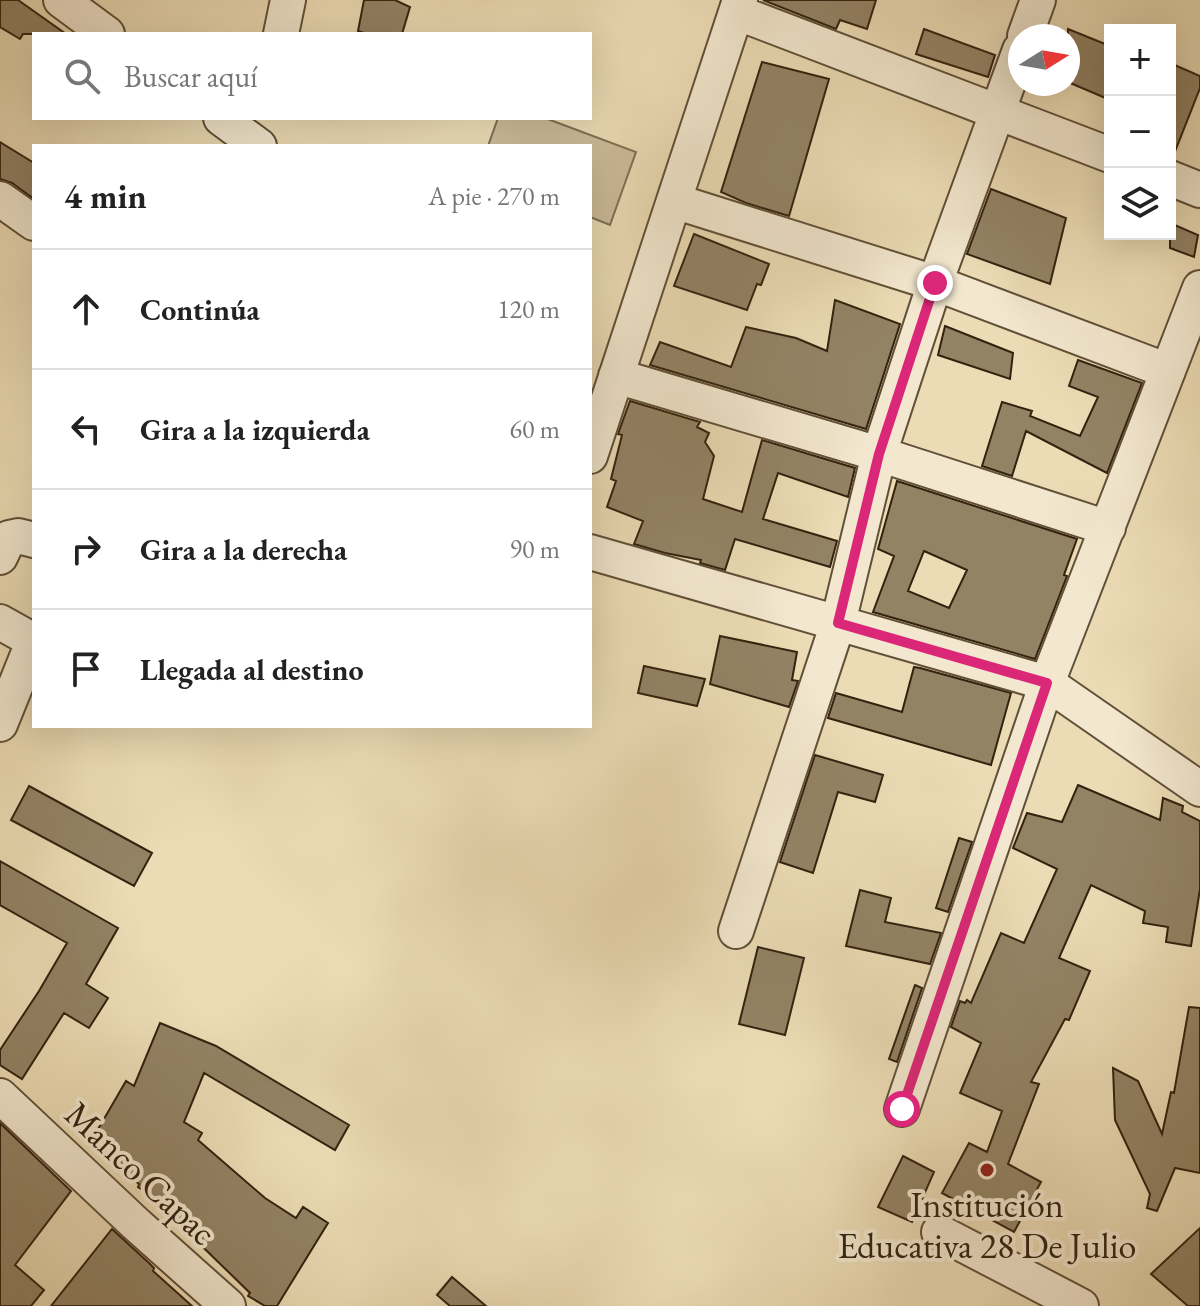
<!DOCTYPE html>
<html lang="es">
<head>
<meta charset="utf-8">
<style>
  body { margin:0; font-family:"EB Garamond",serif; background:#f2f2f2; color:#222 }
  .controls { position:absolute; right:24px; top:24px; display:grid; overflow:hidden; border-radius:0px; box-shadow:0 8px 32px #0002 }
  .controls button { width:72px; height:72px; display:grid; place-items:center; padding:0; border:0; border-bottom:2px solid #e0e0e0; background:#fff; color:#222; font:40px sans-serif }
  .compass { position:absolute; left:1008px; top:24px; width:72px; height:72px; border-radius:50%; background:#fff; box-shadow:0 8px 32px #0002; rotate:79deg }
  .stop { position:absolute; width:24px; height:24px; margin:-18px; border:6px solid #db2777; border-radius:50%; background:#fff }
  .stop.end { background:#db2777; border-color:#fff; box-shadow:0 2px 8px #0008 }
  .list { margin:0; padding:0; list-style:none }
  h2 { display:flex; justify-content:space-between; align-items:center; height:104px; margin:0; padding:0 32px; font-size:34px }
  h2 small { font-size:26px; font-weight:400; color:#767676 }
  .list li { display:grid; grid-template-columns:52px 1fr auto; gap:24px; align-items:center; box-sizing:border-box; height:120px; padding:0 32px; border-top:2px solid #e0e0e0 }
  .list b { display:block; font-size:30px; white-space:nowrap }
  .list em { font-size:26px; font-style:normal; color:#767676 }
  .icon { flex:none; width:44px; height:44px; fill:none; stroke:currentColor; stroke-width:2; stroke-linecap:round; stroke-linejoin:round }
  .map { position:relative; flex:none; width:1200px; height:1306px; overflow:hidden }
  .search { position:absolute; background:#fff; box-shadow:0 8px 32px #0002; left:32px; top:32px; width:560px; height:88px; display:flex; align-items:center; gap:20px; box-sizing:border-box; padding:0 28px; border-radius:0px; color:#767676; font-size:30px }
  .panel { position:absolute; background:#fff; box-shadow:0 8px 32px #0002; left:32px; top:144px; width:560px; height:584px; border-radius:0px }
  .map>svg:first-child { display:block }
</style>
</head>
<body>
<div class="map">
<svg width="1200" height="1306" viewBox="0 0 1200 1306">
  <rect width="100%" height="100%" fill="#ecdcb5"/>
  <filter id="stains"><feTurbulence type="fractalNoise" baseFrequency=".0025" numOctaves="4"/><feColorMatrix values="0 0 0 0 .2 0 0 0 0 .09 0 0 0 0 .02 0 0 0 .5 -.17"/></filter>
  <radialGradient id="worn" r=".72"><stop offset=".6" stop-color="#630" stop-opacity="0"/><stop offset="1" stop-color="#630" stop-opacity=".3"/></radialGradient>
  <path fill="#cdbc99" stroke="#806f54" stroke-width="2" d="M 498,118 L 545,118 L 636,152 L 610,225 L 590,217 L 590,146 L 488,146 Z"/>
  <path fill="#938365" stroke="#33220f" stroke-width="2" fill-rule="evenodd" d="M 0,0 L 18,0 L 66,34 L 23,34 L 20,39 L 0,27 Z
    M 364,0 L 395,0 L 410,7 L 402,34 L 367,34 L 358,31 Z
    M 763,0 L 876,0 L 867,29 L 840,20 L 836,29 Z
    M 924,29 L 995,55 L 988,77 L 916,54 Z
    M 1068,29 L 1110,46 L 1110,100 L 1068,82 Z
    M 762,62 L 829,79 L 789,216 L 746,203 L 721,192 Z
    M 1170,63 L 1200,76 L 1200,88 L 1172,159 L 1170,158 Z
    M 0,142 L 34,163 L 34,199 L 12,183 L 0,179 Z
    M 991,189 L 1066,218 L 1050,284 L 967,254 Z
    M 1170,223 L 1198,235 L 1194,257 L 1170,248 Z
    M 694,234 L 769,264 L 761,285 L 757,284 L 747,310 L 674,286 Z
    M 835,300 L 900,324 L 866,429 L 650,365 L 660,342 L 731,367 L 746,327 L 796,338 L 827,351 Z
    M 945,326 L 1013,353 L 1010,379 L 938,355 Z
    M 1078,360 L 1142,383 L 1107,473 L 1026,431 L 1012,476 L 982,466 L 1002,402 L 1032,411 L 1030,416 L 1080,436 L 1098,397 L 1069,386 Z
    M 630,401 L 700,422 L 697,427 L 709,433 L 705,442 L 714,456 L 703,499 L 742,512 L 762,440 L 855,468 L 848,497 L 778,473 L 763,519 L 837,541 L 830,567 L 735,539 L 725,570 L 700,563 L 701,560 L 665,553 L 634,544 L 643,521 L 607,507 L 616,481 L 611,479 L 622,435 L 618,434 Z
    M 897,481 L 1077,539 L 1064,575 L 1067,576 L 1035,659 L 873,612 L 894,556 L 878,549 ZM 924,551 L 967,570 L 949,608 L 908,591 Z
    M 720,636 L 797,652 L 792,680 L 798,681 L 789,707 L 710,684 Z
    M 644,666 L 705,679 L 697,706 L 638,693 Z
    M 914,667 L 920,668 L 1011,693 L 991,765 L 828,718 L 836,693 L 902,712 Z
    M 815,755 L 883,775 L 875,802 L 838,792 L 813,873 L 780,862 Z
    M 1078,785 L 1160,820 L 1163,798 L 1183,806 L 1182,812 L 1200,821 L 1200,889 L 1191,946 L 1166,942 L 1168,927 L 1143,923 L 1145,911 L 1091,885 L 1059,958 L 1090,971 L 1069,1020 L 1065,1019 L 1031,1082 L 1039,1084 L 1008,1164 L 1041,1182 L 1014,1232 L 942,1193 L 969,1143 L 987,1152 L 1002,1111 L 960,1093 L 981,1043 L 951,1027 L 960,1001 L 965,1003 L 967,1000 L 971,1003 L 1001,933 L 1024,943 L 1057,869 L 1013,848 L 1027,813 L 1062,822 Z
    M 29,786 L 152,853 L 134,886 L 11,820 Z
    M 959,838 L 972,842 L 948,912 L 936,908 Z
    M 0,861 L 118,928 L 86,984 L 108,998 L 89,1028 L 64,1013 L 22,1079 L 0,1065 L 0,1050 L 39,991 L 67,943 L 0,905 Z
    M 860,890 L 891,898 L 885,922 L 941,933 L 930,964 L 846,946 Z
    M 758,947 L 804,958 L 785,1035 L 739,1024 Z
    M 915,985 L 922,988 L 897,1062 L 889,1059 Z
    M 1189,1007 L 1200,1008 L 1200,1173 L 1175,1168 L 1157,1211 L 1147,1208 L 1150,1194 L 1115,1120 L 1113,1068 L 1138,1081 L 1162,1134 L 1171,1092 L 1174,1093 Z
    M 160,1023 L 216,1046 L 349,1125 L 335,1150 L 204,1073 L 184,1122 L 202,1133 L 198,1140 L 265,1198 L 296,1218 L 303,1207 L 328,1223 L 277,1306 L 265,1306 L 248,1296 L 250,1293 L 173,1218 L 177,1212 L 138,1187 L 139,1184 L 87,1144 L 97,1131 L 126,1081 L 134,1086 Z
    M 0,1123 L 71,1191 L 15,1265 L 44,1290 L 31,1306 L 0,1306 Z
    M 903,1156 L 934,1172 L 912,1222 L 878,1207 Z
    M 1200,1228 L 1200,1306 L 1188,1306 L 1151,1274 Z
    M 112,1229 L 149,1263 L 154,1268 L 153,1271 L 192,1306 L 51,1306 Z
    M 452,1277 L 486,1306 L 450,1306 L 437,1295 Z"/>
  <g fill="none" stroke-linecap="round" stroke-linejoin="round">
    <defs>
      <path id="minor" d="M 61,0 L 107,34
        M 736,12 L 1110,155
        M 281,34 L 288,0
        M 1025,36 L 1038,0
        M 221,118 L 259,146
        M 1170,178 L 1200,190
        M 0,199 L 34,223
        M 674,201 L 935,283 L 1168,371
        M 616,376 L 879,454 L 1108,528
        M 590,456 L 740,0
        M 590,552 L 1047,683 L 1200,789
        M 0,557 L 9,538 L 18,536 L 34,540
        M 0,622 L 34,641
        M 0,724 L 34,640
        M 736,931 L 838,623 L 879,454 L 935,283 L 1020,50
        M 0,1096 L 136,1224 L 228,1306
        M 902,1109 L 1047,683 L 1200,288
        M 939,1232 L 1081,1306"/>
    </defs>
    <use href="#minor" stroke="#615038" stroke-width="38"/>
    <use href="#minor" stroke="#f3e8cf" stroke-width="34"/>
  </g>
  <g fill="none" stroke-linecap="round" stroke-linejoin="round">
    <path stroke="#db2777" stroke-width="10" d="M 902,1109 L 1047,683 L 838,623 L 879,454 L 935,283"/>
  </g>
  <circle fill="#8f2418" stroke="#f3e8cf" stroke-width="3" cx="987" cy="1170" r="8"/>
  <g text-anchor="middle" dominant-baseline="central" stroke-width="8" stroke-linejoin="round" paint-order="stroke">
    <g font-size="36" fill="#33220f" stroke="#f3e8cf">
      <text transform="translate(141 1173) rotate(43)">Manco Capac</text>
    </g>
    <g font-size="36" fill="#33220f" stroke="#f3e8cf">
      <text x="987" y="1204">Institución<tspan x="987" dy="41">Educativa 28 De Julio</tspan></text>
    </g>
  </g>
  <rect width="100%" height="100%" filter="url(#stains)"/>
  <rect width="100%" height="100%" fill="url(#worn)"/>
</svg>
<div class="controls">
<button>+</button>
<button>−</button>
<button><svg class="icon" aria-label="layers" viewBox="0 0 24 24"><path d="M12 4l9 5-9 5-9-5zM3 14l9 5 9-5"/></svg></button>
</div>
<svg class="compass" viewBox="-18 -18 36 36"><path d="M0-13l5 13h-10z" fill="#e53935"/><path d="M0 13l5-13h-10z" fill="#767676"/></svg>
<div class="stop" style="left:902px;top:1109px"></div>
<div class="stop end" style="left:935px;top:283px"></div>
<div class="search"><svg class="icon" aria-label="search" viewBox="0 0 24 24"><circle cx="10" cy="10" r="6"/><path d="M15 15l6 6"/></svg>Buscar aquí</div>
<section class="panel">
<h2>4 min<small>A pie · 270 m</small></h2>
<ul class="list">
<li><svg class="icon" aria-label="ahead" viewBox="0 0 24 24"><path d="M12 20V5M6 11l6-6 6 6"/></svg><div><b>Continúa</b></div><em>120 m</em></li>
<li><svg class="icon" aria-label="left" viewBox="0 0 24 24"><path d="M17 20v-9H6M10 6l-5 5 5 5"/></svg><div><b>Gira a la izquierda</b></div><em>60 m</em></li>
<li><svg class="icon" aria-label="right" viewBox="0 0 24 24"><path d="M7 20v-9h11M14 6l5 5-5 5"/></svg><div><b>Gira a la derecha</b></div><em>90 m</em></li>
<li><svg class="icon" aria-label="arrive" viewBox="0 0 24 24"><path d="M6 21V4h12l-3 4 3 4H6"/></svg><div><b>Llegada al destino</b></div></li>
</ul>
</section>
</div>
</body>
</html>
